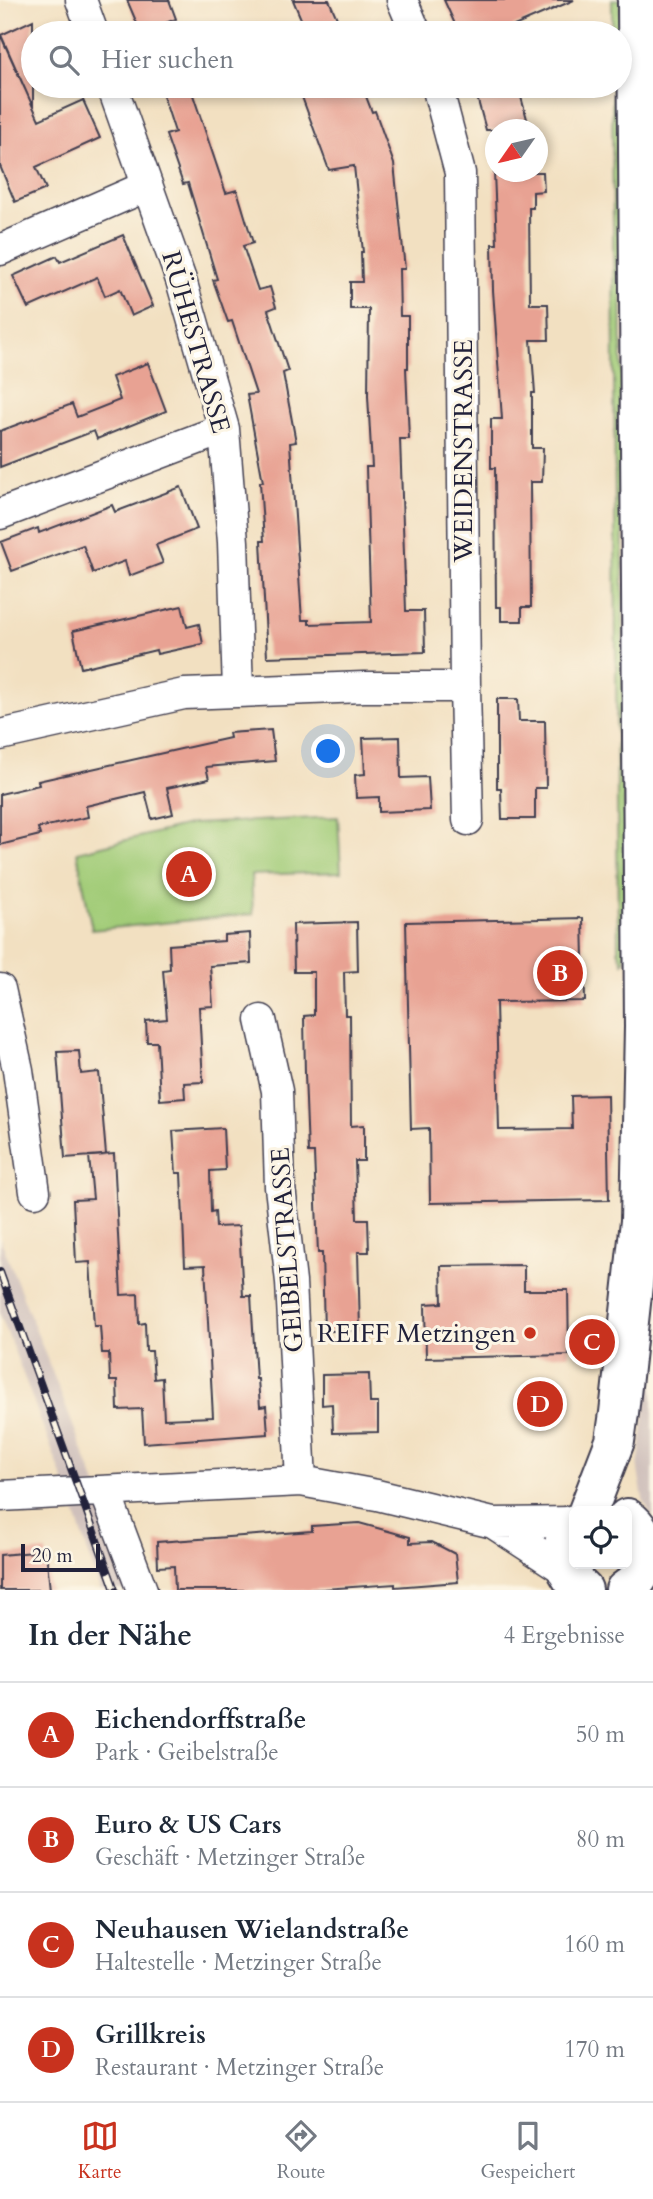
<!DOCTYPE html>
<html lang="de">
<head>
<meta charset="utf-8">
<style>
  body { margin:0; font-family:Cardo,serif; background:#f2f2f3; color:#1f2937 }
  .controls { position:absolute; right:21px; bottom:21px; display:grid; overflow:hidden; border-radius:10px; box-shadow:0 4px 10px #0003 }
  .controls button { width:63px; height:63px; display:grid; place-items:center; padding:0; border:0; border-bottom:2px solid #e0e1e3; background:#fff; color:#1f2937; font:35px sans-serif }
  .compass { position:absolute; left:485px; top:119px; width:63px; height:63px; border-radius:50%; background:#fff; box-shadow:0 4px 10px #0003; rotate:236deg }
  .scale { position:absolute; left:21px; bottom:18px; width:79px; box-sizing:border-box; padding-left:7px; border:4px solid #22223b; border-top:0; font-size:19px; line-height:24px; white-space:nowrap; color:#22223b; -webkit-text-stroke:5px #fcf5e5; paint-order:stroke }
  .you { position:absolute; left:329px; top:752px; width:24px; height:24px; margin:-18px; border:5px solid #fff; border-radius:50%; background:#1a73e8; box-shadow:0 0 0 10px #1a73e833 }
  .badge { display:grid; place-items:center; width:46px; height:46px; border-radius:50%; background:#c8321e; color:#fff; font-size:23px; font-weight:700 }
  .pin { position:absolute; translate:-50% -50%; border:4px solid #fff; box-shadow:0 2px 7px #0006 }
  .list { margin:0; padding:0; list-style:none }
  h2 { display:flex; justify-content:space-between; align-items:center; height:91px; margin:0; padding:0 28px; font-size:30px }
  h2 small { font-size:23px; font-weight:400; color:#747a83 }
  .list li { display:grid; grid-template-columns:46px 1fr auto; gap:21px; align-items:center; box-sizing:border-box; height:105px; padding:0 28px; border-top:2px solid #e0e1e3 }
  .list b { display:block; font-size:26px; white-space:nowrap }
  .list p { margin:0; font-size:23px; white-space:nowrap; color:#747a83 }
  .list em { font-size:23px; font-style:normal; color:#747a83 }
  .icon { flex:none; width:38px; height:38px; fill:none; stroke:currentColor; stroke-width:2; stroke-linecap:round; stroke-linejoin:round }
  .map { position:relative; flex:none; width:653px; height:1590px; overflow:hidden }
  .search { position:absolute; background:#fff; box-shadow:0 4px 10px #0003; left:21px; right:21px; top:21px; height:77px; display:flex; align-items:center; gap:18px; box-sizing:border-box; padding:0 24px; border-radius:38px; color:#747a83; font-size:26px }
  .sheet { height:511px; background:#fff }
  nav { display:flex; justify-content:space-around; align-items:center; box-sizing:border-box; height:98px; border-top:2px solid #e0e1e3; background:#fff; font-size:19px; color:#747a83 }
  nav a { display:grid; justify-items:center; gap:4px }
  nav .on { color:#c8321e }
  .map>svg:first-child { display:block }
</style>
</head>
<body>
<div class="map">
<svg width="653" height="1590" viewBox="0 0 653 1590">
  <rect width="100%" height="100%" fill="#fcf5e5"/>
  <filter id="ink" filterUnits="userSpaceOnUse"><feTurbulence type="fractalNoise" baseFrequency=".0143" numOctaves="2"/><feDisplacementMap in="SourceGraphic" scale="14" xChannelSelector="R" yChannelSelector="G"/><feConvolveMatrix kernelMatrix="1 2 1 2 8 2 1 2 1" color-interpolation-filters="sRGB"/></filter>
  <filter id="wash" filterUnits="userSpaceOnUse"><feTurbulence type="fractalNoise" baseFrequency=".00686" numOctaves="4" result="noise"/><feDisplacementMap in="SourceGraphic" scale="28" xChannelSelector="R" yChannelSelector="G"/><feGaussianBlur stdDeviation="1.57" result="paint"/><feColorMatrix in="noise" values="0 0 0 0 0 0 0 0 0 0 0 0 0 0 0 0 0 1.4 0 .05"/><feComposite in="paint" operator="in"/></filter>
  <g filter="url(#wash)">
    <rect width="100%" height="100%" fill="#f2e0c1"/>
    <path fill="#cfc0bb" d="M 0,1238 L 97,1487 L 132,1590 L 100,1590 L 72,1502 L 0,1314 Z
      M 653,1335 L 653,1519 L 643,1499 L 638,1470 Z"/>
    <path fill="#a2cc78" stroke="#62775a" stroke-width="2" d="M 612,0 L 620,0 L 625,961 L 623,963 L 618,950 L 612,86 L 620,86 L 620,33 L 612,33 Z
      M 338,817 L 341,872 L 251,875 L 253,914 L 92,930 L 77,852 L 192,824 Z"/>
    <g id="blocks">
      <path fill="#e8a293" d="M 127,0 L 169,0 L 176,19 L 160,25 L 163,33 L 141,33 Z
        M 293,0 L 329,0 L 339,23 L 315,33 L 307,33 Z
        M 444,0 L 574,0 L 498,33 L 459,33 Z
        M 33,20 L 33,107 L 1,35 Z
        M 0,34 L 39,120 L 83,100 L 100,138 L 36,167 L 46,189 L 15,202 L 0,166 Z
        M 160,86 L 190,86 L 226,193 L 237,190 L 253,243 L 243,246 L 258,290 L 270,287 L 276,307 L 268,310 L 288,371 L 283,373 L 296,442 L 290,443 L 302,620 L 309,620 L 309,624 L 371,622 L 366,467 L 372,467 L 368,396 L 369,309 L 350,309 L 350,282 L 362,282 L 361,252 L 363,252 L 354,166 L 329,170 L 298,86 L 362,86 L 372,112 L 375,111 L 394,164 L 405,269 L 399,269 L 400,316 L 408,316 L 408,368 L 406,368 L 409,439 L 400,439 L 406,611 L 424,611 L 425,652 L 267,657 L 261,541 L 264,541 L 260,482 L 263,482 L 247,395 L 256,394 L 232,321 L 228,322 L 213,280 L 217,279 L 188,183 L 183,184 L 166,135 L 175,132 Z
        M 474,86 L 518,86 L 530,130 L 486,130 Z
        M 494,172 L 543,172 L 544,191 L 533,192 L 533,208 L 529,208 L 530,304 L 548,304 L 549,340 L 531,340 L 535,393 L 532,393 L 532,448 L 543,448 L 542,482 L 530,482 L 531,607 L 522,607 L 522,621 L 501,621 L 501,607 L 496,607 L 495,468 L 491,468 L 491,419 L 502,419 L 493,290 L 492,244 L 497,244 Z
        M 123,235 L 153,306 L 131,316 L 120,289 L 105,296 L 97,277 L 28,308 L 13,276 L 57,256 L 60,262 Z
        M 148,363 L 166,411 L 97,439 L 94,431 L 0,467 L 0,431 L 72,404 L 77,417 L 120,400 L 112,377 Z
        M 181,487 L 197,529 L 156,545 L 163,563 L 129,576 L 125,561 L 93,573 L 83,545 L 12,571 L 1,542 L 38,528 L 39,533 L 112,505 L 115,512 Z
        M 182,606 L 187,627 L 199,624 L 203,644 L 157,654 L 156,650 L 81,668 L 73,631 Z
        M 497,699 L 518,699 L 519,721 L 545,721 L 546,788 L 535,788 L 535,819 L 502,819 L 501,789 L 497,789 Z
        M 271,730 L 275,761 L 206,767 L 209,779 L 167,788 L 173,814 L 152,819 L 145,792 L 86,806 L 88,817 L 38,828 L 40,835 L 0,845 L 0,794 L 39,785 L 38,781 L 230,738 L 229,733 Z
        M 400,737 L 401,778 L 428,777 L 430,810 L 379,812 L 379,797 L 356,798 L 355,775 L 365,774 L 363,738 Z
        M 583,918 L 585,1001 L 496,1002 L 499,1130 L 572,1129 L 571,1096 L 607,1095 L 609,1200 L 430,1203 L 429,1128 L 411,1129 L 406,922 Z
        M 357,922 L 358,971 L 344,972 L 345,1015 L 350,1015 L 351,1126 L 364,1125 L 364,1161 L 355,1161 L 357,1219 L 368,1219 L 369,1252 L 358,1252 L 360,1331 L 324,1331 L 322,1253 L 318,1253 L 314,1153 L 308,1153 L 305,1074 L 304,1016 L 314,1015 L 314,972 L 294,972 L 293,924 Z
        M 250,933 L 251,963 L 210,966 L 213,1006 L 199,1007 L 203,1082 L 184,1083 L 185,1098 L 160,1100 L 157,1042 L 147,1042 L 146,1021 L 167,1019 L 163,970 L 170,969 L 169,945 L 224,941 L 224,935 Z
        M 79,1051 L 81,1074 L 99,1072 L 106,1155 L 65,1158 L 57,1052 Z
        M 223,1128 L 225,1170 L 210,1171 L 211,1212 L 215,1211 L 216,1227 L 239,1226 L 243,1296 L 251,1296 L 256,1379 L 258,1379 L 260,1407 L 266,1406 L 268,1434 L 144,1443 L 142,1409 L 118,1410 L 117,1381 L 110,1381 L 109,1353 L 102,1353 L 100,1326 L 94,1326 L 90,1262 L 76,1263 L 73,1200 L 93,1199 L 89,1156 L 114,1154 L 121,1295 L 138,1294 L 139,1324 L 145,1323 L 146,1351 L 152,1351 L 154,1379 L 162,1378 L 164,1419 L 213,1417 L 205,1265 L 185,1266 L 181,1173 L 176,1173 L 173,1131 Z
        M 524,1265 L 524,1290 L 568,1290 L 569,1355 L 426,1358 L 425,1304 L 442,1303 L 441,1266 Z
        M 369,1374 L 370,1403 L 378,1403 L 378,1432 L 333,1433 L 332,1404 L 322,1405 L 322,1375 Z
        M 359,1523 L 410,1537 L 410,1543 L 432,1542 L 455,1554 L 458,1582 L 395,1587 L 395,1584 L 309,1590 L 175,1590 L 174,1566 L 158,1567 L 157,1542 L 312,1531 L 312,1526 Z
        M 46,1551 L 50,1590 L 0,1590 L 0,1555 Z"/>
    </g>
  </g>
  <g filter="url(#ink)">
    <use href="#blocks" fill-opacity="0" stroke="#413e4f" stroke-width="2"/>
    <g fill="none" stroke-linecap="round" stroke-linejoin="round">
      <defs>
        <path id="minor" d="M 81,0 L 93,33
          M 402,0 L 416,33
          M 112,86 L 181,280 L 224,429 L 233,542 L 238,691
          M 437,86 L 460,173 L 465,687 L 468,820
          M 0,250 L 147,186
          M 0,514 L 224,429
          M 0,735 L 184,694 L 364,687 L 465,687
          M 0,989 L 18,1070 L 35,1192
          M 261,1020 L 277,1091 L 280,1187 L 291,1282 L 301,1481
          M 105,1491 L 142,1590
          M 0,1496 L 301,1481 L 377,1495 L 493,1523 L 574,1522
          M 493,1523 L 565,1570"/>
        <path id="tertiary" d="M 588,1511 L 615,1441 L 619,1413 L 640,1221 L 644,1027 L 637,0
          M 574,1524 C 556,1547 561,1572 583,1590
          M 625,1590 C 652,1574 653,1535 627,1518"/>
      </defs>
      <use href="#minor" stroke="#413e4f" stroke-width="33"/>
      <use href="#tertiary" stroke="#413e4f" stroke-width="42"/>
      <use href="#minor" stroke="#fff" stroke-width="30"/>
      <use href="#tertiary" stroke="#fff" stroke-width="38"/>
      <defs>
        <path id="rail" d="M 0,1272 L 115,1590"/>
      </defs>
      <use href="#rail" stroke="#22223b" stroke-width="8"/>
      <use href="#rail" stroke="#fcf5e5" stroke-width="5" stroke-dasharray="16" stroke-linecap="butt"/>
    </g>
  </g>
  <circle fill="#c8321e" stroke="#fcf5e5" stroke-width="2.5" cx="530" cy="1333" r="7"/>
  <g text-anchor="middle" dominant-baseline="central" stroke-width="6" stroke-linejoin="round" paint-order="stroke">
    <g font-size="26" fill="#22223b" stroke="#fcf5e5">
      <text transform="translate(196 342) rotate(74)">RÜHESTRASSE</text>
      <text transform="translate(463 451) rotate(-90)">WEIDENSTRASSE</text>
      <text transform="translate(287 1250) rotate(-94)">GEIBELSTRASSE</text>
    </g>
    <g font-size="26" fill="#22223b" stroke="#fcf5e5" text-anchor="end">
      <text x="516" y="1333">REIFF Metzingen</text>
    </g>
  </g>
</svg>
<div class="controls">
<button><svg class="icon" aria-label="locate" viewBox="0 0 24 24"><circle cx="12" cy="12" r="6"/><path d="M12 2v4M12 18v4M2 12h4M18 12h4"/></svg></button>
</div>
<svg class="compass" viewBox="-18 -18 36 36"><path d="M0-13l5 13h-10z" fill="#e53935"/><path d="M0 13l5-13h-10z" fill="#747a83"/></svg>
<div class="scale">20 m</div>
<div class="you"></div>
<div class="pin badge" style="left:189px;top:874px">A</div>
<div class="pin badge" style="left:560px;top:973px">B</div>
<div class="pin badge" style="left:592px;top:1342px">C</div>
<div class="pin badge" style="left:540px;top:1404px">D</div>
<div class="search"><svg class="icon" aria-label="search" viewBox="0 0 24 24"><circle cx="10" cy="10" r="6"/><path d="M15 15l6 6"/></svg>Hier suchen</div>
</div>
<section class="sheet">
<h2>In der Nähe<small>4 Ergebnisse</small></h2>
<ul class="list">
<li><span class="badge">A</span><div><b>Eichendorffstraße</b><p>Park · Geibelstraße</p></div><em>50 m</em></li>
<li><span class="badge">B</span><div><b>Euro &amp; US Cars</b><p>Geschäft · Metzinger Straße</p></div><em>80 m</em></li>
<li><span class="badge">C</span><div><b>Neuhausen Wielandstraße</b><p>Haltestelle · Metzinger Straße</p></div><em>160 m</em></li>
<li><span class="badge">D</span><div><b>Grillkreis</b><p>Restaurant · Metzinger Straße</p></div><em>170 m</em></li>
</ul>
</section>
<nav>
<a class="on"><svg class="icon" aria-label="map" viewBox="0 0 24 24"><path d="M3 6l6-2 6 2 6-2v14l-6 2-6-2-6 2zM9 4v14M15 6v14"/></svg>Karte</a>
<a><svg class="icon" aria-label="directions" viewBox="0 0 24 24"><path d="M12 3l9 9-9 9-9-9zM9 14v-3h6M13 9l2 2-2 2"/></svg>Route</a>
<a><svg class="icon" aria-label="saved" viewBox="0 0 24 24"><path d="M7 4h10v16l-5-4-5 4z"/></svg>Gespeichert</a>
</nav>
</body>
</html>
